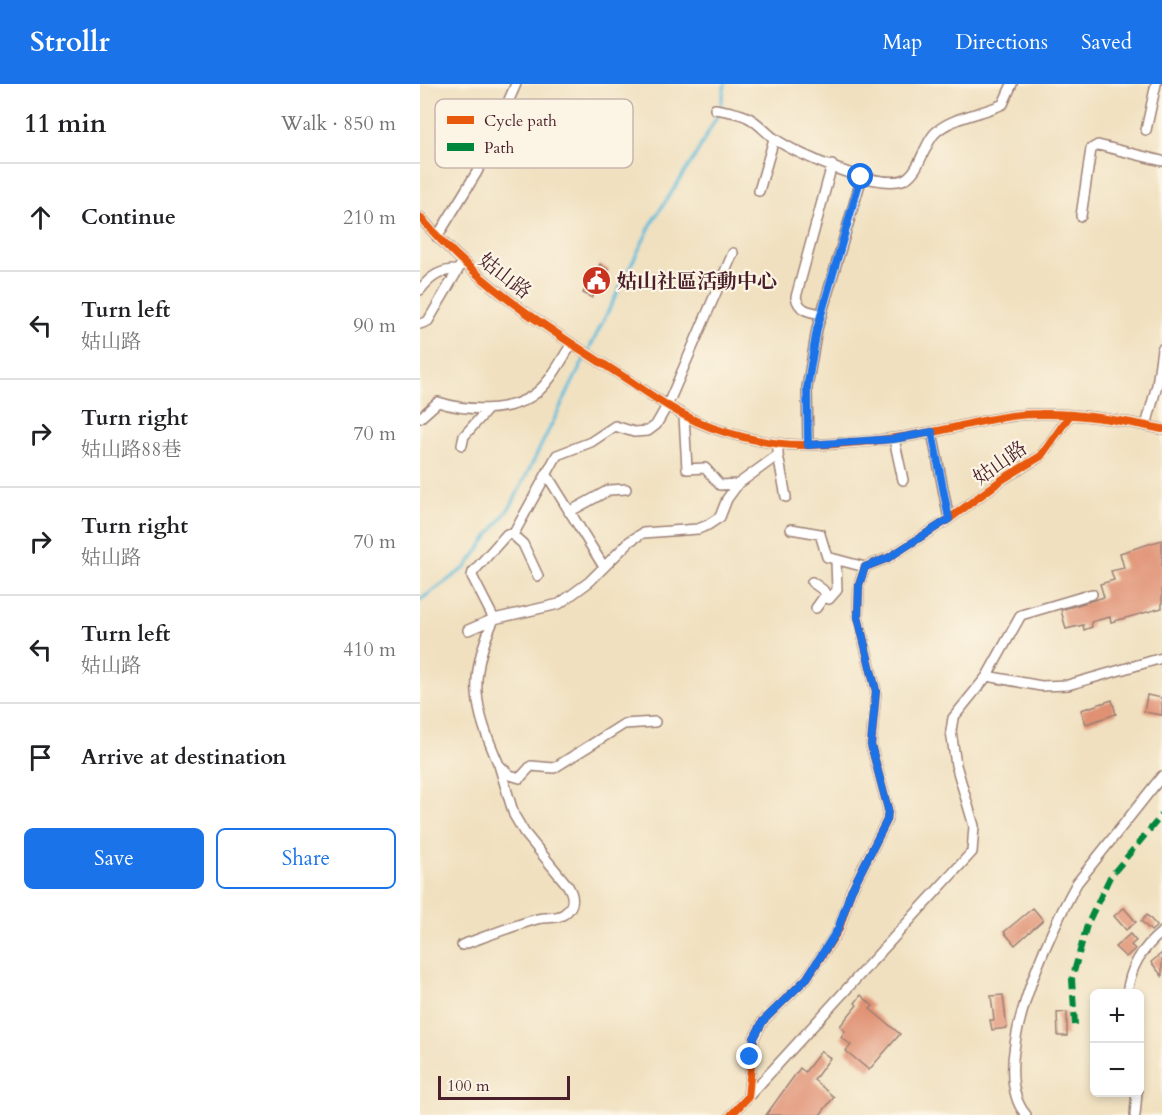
<!DOCTYPE html>
<html lang="en">
<head>
<meta charset="utf-8">
<style>
  body { margin:0; font-family:Cardo,"Noto Serif TC",serif; background:#f2f2f2; color:#202124 }
  .controls { position:absolute; right:18px; bottom:18px; display:grid; overflow:hidden; border-radius:9px; box-shadow:0 3px 9px #0003 }
  .controls button { width:54px; height:54px; display:grid; place-items:center; padding:0; border:0; border-bottom:2px solid #e0e0e0; background:#fff; color:#202124; font:30px sans-serif }
  .scale { position:absolute; left:18px; bottom:15px; width:132px; box-sizing:border-box; padding-left:6px; border:3px solid #4a1f2b; border-top:0; font-size:16px; line-height:21px; white-space:nowrap; color:#4a1f2b; -webkit-text-stroke:4px #fcf5e5; paint-order:stroke }
  .stop { position:absolute; width:18px; height:18px; margin:-14px; border:4px solid #1a73e8; border-radius:50%; background:#fff }
  .stop.end { background:#1a73e8; border-color:#fff; box-shadow:0 2px 6px #0008 }
  .list { margin:0; padding:0; list-style:none }
  h2 { display:flex; justify-content:space-between; align-items:center; height:78px; margin:0; padding:0 24px; font-size:26px }
  h2 small { font-size:20px; font-weight:400; color:#757577 }
  .list li { display:grid; grid-template-columns:39px 1fr auto; gap:18px; align-items:center; box-sizing:border-box; height:108px; padding:0 24px; border-top:2px solid #e0e0e0 }
  .list b { display:block; font-size:22px; white-space:nowrap }
  .list p { margin:0; font-size:20px; white-space:nowrap; color:#757577 }
  .list em { font-size:20px; font-style:normal; color:#757577 }
  .actions { display:flex; gap:12px; padding:18px 24px }
  .actions a { flex:1; padding:14px 0; border:2px solid #1a73e8; border-radius:9px; text-align:center; font-size:21px; color:#1a73e8 }
  .actions .main { background:#1a73e8; color:#fff }
  .icon { flex:none; width:33px; height:33px; fill:none; stroke:currentColor; stroke-width:2; stroke-linecap:round; stroke-linejoin:round }
  .map { position:relative; flex:none; width:742px; height:1031px; overflow:hidden }
  header { display:flex; align-items:center; gap:36px; box-sizing:border-box; height:84px; padding:0 30px; background:#1a73e8; color:#fff }
  header strong { font-size:28px }
  nav { display:flex; gap:33px; margin-inline-start:auto; font-size:21px }
  main { display:flex }
  aside { flex:1; background:#fff }
  .map>svg:first-child { display:block }
</style>
</head>
<body>
<header>
<strong>Strollr</strong>
<nav><a>Map</a><a>Directions</a><a>Saved</a></nav>
</header>
<main>
<aside>
<h2>11 min<small>Walk · 850 m</small></h2>
<ul class="list">
<li><svg class="icon" aria-label="ahead" viewBox="0 0 24 24"><path d="M12 20V5M6 11l6-6 6 6"/></svg><div><b>Continue</b></div><em>210 m</em></li>
<li><svg class="icon" aria-label="left" viewBox="0 0 24 24"><path d="M17 20v-9H6M10 6l-5 5 5 5"/></svg><div><b>Turn left</b><p>姑山路</p></div><em>90 m</em></li>
<li><svg class="icon" aria-label="right" viewBox="0 0 24 24"><path d="M7 20v-9h11M14 6l5 5-5 5"/></svg><div><b>Turn right</b><p>姑山路88巷</p></div><em>70 m</em></li>
<li><svg class="icon" aria-label="right" viewBox="0 0 24 24"><path d="M7 20v-9h11M14 6l5 5-5 5"/></svg><div><b>Turn right</b><p>姑山路</p></div><em>70 m</em></li>
<li><svg class="icon" aria-label="left" viewBox="0 0 24 24"><path d="M17 20v-9H6M10 6l-5 5 5 5"/></svg><div><b>Turn left</b><p>姑山路</p></div><em>410 m</em></li>
<li><svg class="icon" aria-label="arrive" viewBox="0 0 24 24"><path d="M6 21V4h12l-3 4 3 4H6"/></svg><div><b>Arrive at destination</b></div></li>
</ul>
<div class="actions"><a class="main">Save</a><a>Share</a></div>
</aside>
<div class="map">
<svg width="742" height="1031" viewBox="0 0 742 1031">
  <rect width="100%" height="100%" fill="#fcf5e5"/>
  <filter id="ink" filterUnits="userSpaceOnUse"><feTurbulence type="fractalNoise" baseFrequency=".0167" numOctaves="2"/><feDisplacementMap in="SourceGraphic" scale="12" xChannelSelector="R" yChannelSelector="G"/><feConvolveMatrix kernelMatrix="1 2 1 2 8 2 1 2 1" color-interpolation-filters="sRGB"/></filter>
  <filter id="wash" filterUnits="userSpaceOnUse"><feTurbulence type="fractalNoise" baseFrequency=".008" numOctaves="4" result="noise"/><feDisplacementMap in="SourceGraphic" scale="24" xChannelSelector="R" yChannelSelector="G"/><feGaussianBlur stdDeviation="1.35" result="paint"/><feColorMatrix in="noise" values="0 0 0 0 0 0 0 0 0 0 0 0 0 0 0 0 0 1.4 0 .05"/><feComposite in="paint" operator="in"/></filter>
  <g filter="url(#wash)">
    <rect width="100%" height="100%" fill="#f0e0bf"/>
    <g fill="none" stroke-linecap="round" stroke-linejoin="round">
      <path stroke="#5cbada" stroke-width="3" d="M 0,516 L 46,483 L 92,420 L 234,135 L 274,74 L 300,27 L 305,0"/>
    </g>
    <g id="blocks">
      <path fill="#e09173" d="M 180,180 L 189,186 L 172,214 L 163,209 Z
        M 742,456 L 742,524 L 691,538 L 690,533 L 671,538 L 672,543 L 664,546 L 663,541 L 646,545 L 641,526 L 684,513 L 680,500 L 694,496 L 691,487 L 704,484 L 700,469 Z
        M 727,611 L 742,614 L 742,631 L 724,628 Z
        M 692,616 L 696,630 L 666,640 L 661,626 Z
        M 613,824 L 623,836 L 595,861 L 584,848 Z
        M 704,824 L 716,838 L 706,846 L 694,832 Z
        M 727,831 L 737,842 L 731,847 L 721,837 Z
        M 710,850 L 716,857 L 711,861 L 715,865 L 706,873 L 695,863 Z
        M 742,869 L 742,892 L 731,878 Z
        M 441,911 L 453,922 L 450,925 L 480,950 L 449,986 L 426,967 L 431,961 L 421,953 L 425,947 L 420,942 L 437,921 L 435,919 Z
        M 583,911 L 587,944 L 572,946 L 570,936 L 574,936 L 571,912 Z
        M 647,928 L 647,952 L 638,952 L 637,929 Z
        M 401,967 L 410,974 L 394,996 L 414,1013 L 400,1031 L 346,1031 L 380,984 L 385,988 Z"/>
    </g>
  </g>
  <g filter="url(#ink)">
    <use href="#blocks" fill-opacity="0" stroke="#9d8075" stroke-width="1.5"/>
    <g fill="none" stroke-linecap="round" stroke-linejoin="round">
      <defs>
        <path id="minor" d="M 295,25 C 306,27 317,28 327,33 C 338,38 345,48 355,55 C 378,71 459,107 485,95 C 500,87 504,60 515,49 C 531,33 563,30 583,20 L 592,0
          M 726,46 L 736,0
          M 339,107 L 354,55
          M 661,132 L 671,65 L 678,61 L 742,77
          M 0,133 C 56,199 126,244 199,290 C 220,303 242,320 264,331 C 296,349 350,362 386,361 C 429,360 472,356 513,348 C 548,341 584,330 620,330 C 661,329 703,337 742,345
          M 17,153 L 57,88 L 96,0
          M 0,206 C 10,193 21,185 38,186
          M 402,230 C 390,228 379,227 376,213 L 412,81
          M 0,240 L 8,237 L 42,179
          M 264,332 L 267,385 L 285,384 L 300,401 L 318,400
          M 0,334 L 18,318 C 46,327 86,329 112,312 C 130,300 140,278 151,261
          M 726,342 L 737,301 L 742,265
          M 512,348 L 529,435
          M 474,355 L 483,396
          M 42,361 L 44,352 L 68,325
          M 388,361 L 387,304 L 397,245 L 442,93
          M 358,371 L 366,413
          M 127,391 L 184,483
          M 149,428 L 189,406 L 206,405
          M 371,445 L 400,450 L 407,473 L 445,483
          M 118,492 L 103,460 L 93,451 L 137,371 L 171,358 L 195,342 L 214,348 L 228,347 L 236,341 L 248,320 L 313,169
          M 392,498 L 403,506 L 409,515 L 417,506 L 416,477
          M 396,524 L 406,510
          M 48,546 L 74,535 L 52,492 L 53,488 L 87,450 L 93,451
          M 567,592 L 621,602 L 648,601 L 742,574
          M 79,681 C 54,624 47,594 74,535 L 139,520 L 169,498 L 210,457 L 223,449 L 278,445 L 288,441 L 300,433 L 307,415 L 318,400 L 358,371 L 358,361
          M 42,861 C 67,852 92,842 117,835 C 127,832 135,836 144,830 C 155,822 154,812 148,802 L 104,748 L 94,731 L 79,681 L 90,691 L 100,694 L 111,682 L 134,684 L 204,640 L 235,638
          M 707,910 C 710,884 721,865 742,848
          M 328,1013 L 552,768 L 554,742 L 536,681 L 531,647 L 533,634 L 567,592 L 601,531 L 672,510
          M 311,1031 L 328,1013 L 334,954 L 343,937 L 387,894 L 419,845 L 431,807 L 467,736 L 468,725 L 451,661 L 456,607 L 438,533 L 439,501 L 445,483 L 468,474 L 529,435 L 583,395 L 621,372 L 650,331
          M 606,1031 C 565,983 630,847 657,799 L 742,692
          M 715,1031 L 717,1008"/>
      </defs>
      <use href="#minor" stroke="#9d8075" stroke-width="12"/>
      <use href="#minor" stroke="#fff" stroke-width="9"/>
      <path stroke="#00873e" stroke-width="6" stroke-dasharray="12 6" stroke-linecap="butt" d="M 655,941 L 652,895 L 667,841 L 690,793 L 742,731"/>
      <defs>
        <path id="cycleway" d="M 0,133 C 56,199 126,244 199,290 C 220,303 242,320 264,331 C 296,349 350,362 386,361 C 429,360 472,356 513,348 C 548,341 584,330 620,330 C 661,329 703,337 742,345
          M 311,1031 L 328,1013 L 334,954 L 343,937 L 387,894 L 419,845 L 431,807 L 467,736 L 468,725 L 451,661 L 456,607 L 438,533 L 439,501 L 445,483 L 468,474 L 529,435 L 583,395 L 621,372 L 650,331"/>
      </defs>
      <use href="#cycleway" stroke="#fcf5e5" stroke-width="11"/>
      <use href="#cycleway" stroke="#e8590c" stroke-width="8"/>
    </g>
  </g>
  <g fill="none" stroke-linecap="round" stroke-linejoin="round" filter="url(#ink)">
    <path stroke="#1a73e8" stroke-width="8" d="M 330,973 L 334,954 L 343,937 L 387,894 L 418,845 L 431,807 L 467,736 L 468,725 L 451,661 L 456,607 L 438,533 L 439,501 L 445,483 L 468,474 L 529,435 L 512,348 L 474,355 L 388,361 L 387,304 L 397,245 L 441,93"/>
  </g>
  <defs>
    <symbol id="civic-disc" viewBox="-11 -11 22 22"><circle r="9.5" fill="#c8321e" stroke="#fcf5e5"/><path d="M-.6-6.5H3V-4.5H.6V-3L4-1V1h2V6H-6V1h2V-1L-.6-3ZM-1.2 2.5V6h2.4V2.5Z" fill="#fff"/></symbol>
  </defs>
  <g fill-rule="evenodd">
    <use href="#civic-disc" x="160" y="180" width="33" height="33"/>
  </g>
  <g text-anchor="middle" dominant-baseline="central" stroke-width="4.5" stroke-linejoin="round" paint-order="stroke">
    <g font-size="20" fill="#4a1f2b" stroke="#fcf5e5">
      <text transform="translate(85 192) rotate(38)">姑山路</text>
      <text transform="translate(580 379) rotate(-35)">姑山路</text>
    </g>
    <g font-size="20" font-weight="bold" fill="#4a1f2b" stroke="#fcf5e5" text-anchor="start">
      <text x="197" y="197">姑山社區活動中心</text>
    </g>
  </g>
  <rect x="15" y="15" width="198" height="69" rx="9" fill="#fcf5e5" stroke="#c7b5ad" stroke-width="1.5"/>
  <rect x="27" y="32" width="27" height="8" fill="#e8590c"/>
  <rect x="27" y="59" width="27" height="8" fill="#00873e"/>
  <g font-size="16" fill="#4a1f2b">
    <text x="64" y="42">Cycle path</text>
    <text x="64" y="69">Path</text>
  </g>
</svg>
<div class="controls">
<button>+</button>
<button>−</button>
</div>
<div class="scale">100 m</div>
<div class="stop" style="left:441px;top:93px"></div>
<div class="stop end" style="left:330px;top:973px"></div>
</div>
</main>
</body>
</html>
